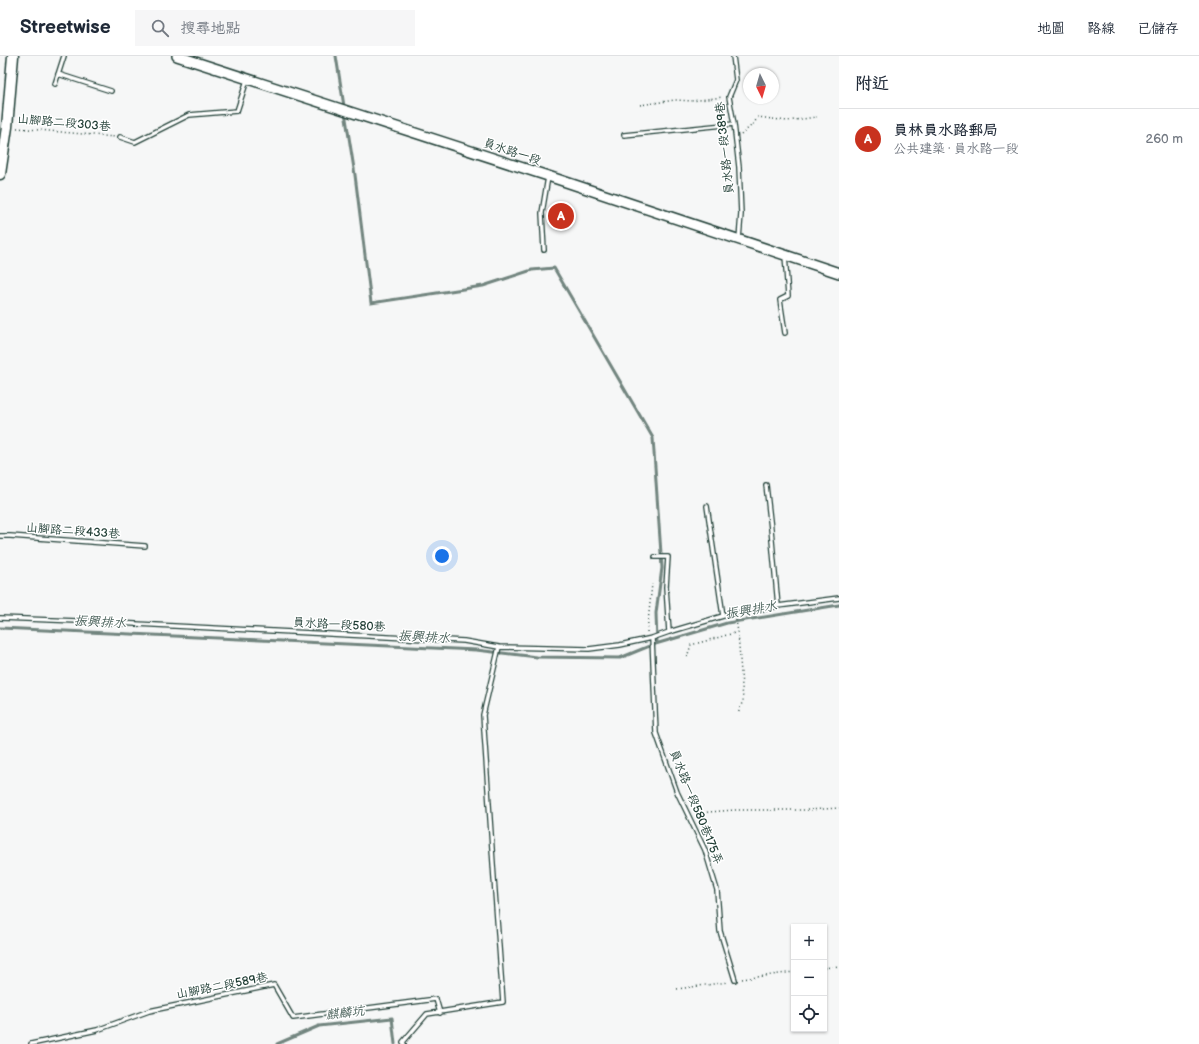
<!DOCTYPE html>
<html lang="zh-TW">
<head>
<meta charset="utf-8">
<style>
  body { margin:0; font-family:"Balsamiq Sans","LXGW WenKai TC",sans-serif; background:#f6f6f7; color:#1f2937 }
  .controls { position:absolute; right:12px; bottom:12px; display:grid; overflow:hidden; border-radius:0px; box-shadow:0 1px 3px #0004 }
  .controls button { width:36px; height:36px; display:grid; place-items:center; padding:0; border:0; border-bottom:1px solid #e0e1e3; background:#fff; color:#1f2937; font:20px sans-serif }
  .compass { position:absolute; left:743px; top:12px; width:36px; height:36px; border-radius:50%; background:#fff; box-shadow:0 1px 3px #0004; rotate:175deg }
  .you { position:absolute; left:442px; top:500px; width:14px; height:14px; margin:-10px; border:3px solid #fff; border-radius:50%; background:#1a73e8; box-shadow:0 0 0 6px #1a73e833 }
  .badge { display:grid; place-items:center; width:26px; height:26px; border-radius:50%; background:#c8321e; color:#fff; font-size:13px; font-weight:700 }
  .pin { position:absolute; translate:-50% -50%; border:2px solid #fff; box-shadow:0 1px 4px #0006 }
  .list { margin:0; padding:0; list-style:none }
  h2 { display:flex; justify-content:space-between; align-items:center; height:52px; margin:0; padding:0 16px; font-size:17px }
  h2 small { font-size:13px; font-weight:400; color:#747a83 }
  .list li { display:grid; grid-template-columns:26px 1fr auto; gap:12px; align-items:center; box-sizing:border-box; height:60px; padding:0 16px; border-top:1px solid #e0e1e3 }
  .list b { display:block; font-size:15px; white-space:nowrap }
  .list p { margin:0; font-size:13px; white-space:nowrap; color:#747a83 }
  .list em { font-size:13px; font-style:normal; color:#747a83 }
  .icon { flex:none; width:22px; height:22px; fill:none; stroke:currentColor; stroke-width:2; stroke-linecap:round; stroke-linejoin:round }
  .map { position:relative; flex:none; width:839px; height:988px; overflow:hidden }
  header { display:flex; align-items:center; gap:24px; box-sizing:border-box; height:56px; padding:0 20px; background:#fff; border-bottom:1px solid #e0e1e3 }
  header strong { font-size:19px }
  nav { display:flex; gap:22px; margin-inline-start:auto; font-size:14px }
  .search { width:280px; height:36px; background:#f6f6f7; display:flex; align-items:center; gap:10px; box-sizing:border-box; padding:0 14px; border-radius:0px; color:#747a83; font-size:15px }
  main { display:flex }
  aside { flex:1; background:#fff }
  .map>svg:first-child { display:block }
</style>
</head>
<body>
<header>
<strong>Streetwise</strong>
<div class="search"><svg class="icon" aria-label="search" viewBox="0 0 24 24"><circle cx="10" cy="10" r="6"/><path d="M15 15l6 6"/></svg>搜尋地點</div>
<nav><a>地圖</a><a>路線</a><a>已儲存</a></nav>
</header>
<main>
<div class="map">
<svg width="839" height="988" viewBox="0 0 839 988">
  <rect width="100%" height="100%" fill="#f6f7f7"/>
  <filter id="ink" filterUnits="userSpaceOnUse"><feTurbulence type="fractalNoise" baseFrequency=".025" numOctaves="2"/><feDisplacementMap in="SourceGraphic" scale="8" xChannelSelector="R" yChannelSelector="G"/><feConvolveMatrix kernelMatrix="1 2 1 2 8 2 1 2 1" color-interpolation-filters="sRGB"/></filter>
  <g filter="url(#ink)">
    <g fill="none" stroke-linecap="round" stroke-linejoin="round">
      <path stroke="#72857f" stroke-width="3" d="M 336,0 L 355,119 L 371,247 L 483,230 L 532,214 L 554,212 L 653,382 L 662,512 L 656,557 L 657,587
        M 0,572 L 476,594 L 537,601 L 620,602 L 652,589 L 727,567 L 839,549
        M 277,988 L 319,970 L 392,962 L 395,988"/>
      <defs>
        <path id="service" d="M 733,0 L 736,24 L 729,41 L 734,68 L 739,111 L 741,158 L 739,183
          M 58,18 L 111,35
          M 55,28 L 64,0
          M 624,79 L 734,68
          M 120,81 L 135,86 L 189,59 L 237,55 L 247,24
          M 544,194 L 542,157 L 548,121
          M 785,199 L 788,240 L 780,244 L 785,277
          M 766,429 L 771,473 L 778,550
          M 707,450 L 723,560
          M 0,480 L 10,480 L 145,490
          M 655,501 L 668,501 L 666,531 L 669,576
          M 0,562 L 78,565 L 464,585 L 499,591 L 589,593 L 620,589 L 652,582 L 669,576 L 723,560 L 778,550 L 839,542
          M 652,582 L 656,677 L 677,736 L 705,794 L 717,834 L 720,875 L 735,924
          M 31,988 L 97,974 L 149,955 L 274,929 L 293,962 L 436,943 L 440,957
          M 404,988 L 403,986 L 427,958 L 503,946 L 494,822 L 483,659 L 499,591"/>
        <path id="tertiary" d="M 177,0 L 548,120 L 839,217"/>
        <path id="secondary" d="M 0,118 L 7,71 L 13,0"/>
      </defs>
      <use href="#service" stroke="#1f3d34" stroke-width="6"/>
      <use href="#tertiary" stroke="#1f3d34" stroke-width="12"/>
      <use href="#secondary" stroke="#1f3d34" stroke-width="13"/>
      <path stroke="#1f3d34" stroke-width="1.5" stroke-dasharray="1 3" stroke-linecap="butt" d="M 640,49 L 675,44 L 691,45 L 723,41
        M 17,72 L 115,81
        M 741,79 L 754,67 L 758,61 L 787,65 L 817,61
        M 736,564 L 738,576 L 743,644 L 738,658
        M 647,576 L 652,528
        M 687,601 L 691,589 L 738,576
        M 696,761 L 708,756 L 735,754 L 808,754 L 839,752
        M 824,912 L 839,910
        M 742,923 L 794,916
        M 677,933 L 728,926"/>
      <use href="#service" stroke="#fff" stroke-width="3.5"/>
      <use href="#tertiary" stroke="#fff" stroke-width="9"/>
      <use href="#secondary" stroke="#fff" stroke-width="10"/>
    </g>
  </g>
  <g text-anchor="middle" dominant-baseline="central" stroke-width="3" stroke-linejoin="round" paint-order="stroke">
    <g font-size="12" fill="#1f3d34" stroke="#fff">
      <text transform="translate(64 67) rotate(5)">山腳路二段303巷</text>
      <text transform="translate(725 92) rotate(-96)">員水路一段389巷</text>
      <text transform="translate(512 96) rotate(18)">員水路一段</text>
      <text transform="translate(73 475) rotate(4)">山腳路二段433巷</text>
      <text transform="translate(339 569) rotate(3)">員水路一段580巷</text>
      <text transform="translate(696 751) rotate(68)">員水路一段580巷175弄</text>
      <text transform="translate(222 930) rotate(-11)">山腳路二段589巷</text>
    </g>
    <g font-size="13" font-style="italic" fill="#49615a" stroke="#fff">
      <text transform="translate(751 554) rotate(-10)">振興排水</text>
      <text transform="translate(100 566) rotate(3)">振興排水</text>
      <text transform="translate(424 581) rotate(3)">振興排水</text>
      <text transform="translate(345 957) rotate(-7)">麒麟坑</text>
    </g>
  </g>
</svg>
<div class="controls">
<button>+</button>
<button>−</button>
<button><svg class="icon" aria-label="locate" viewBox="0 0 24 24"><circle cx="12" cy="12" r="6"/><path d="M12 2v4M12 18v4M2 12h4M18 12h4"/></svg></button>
</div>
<svg class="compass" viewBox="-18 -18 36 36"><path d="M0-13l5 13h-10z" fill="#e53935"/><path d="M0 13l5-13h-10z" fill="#747a83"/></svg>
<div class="you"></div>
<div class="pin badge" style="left:561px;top:160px">A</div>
</div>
<aside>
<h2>附近<small></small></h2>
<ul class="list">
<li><span class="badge">A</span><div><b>員林員水路郵局</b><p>公共建築 · 員水路一段</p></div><em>260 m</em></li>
</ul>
</aside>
</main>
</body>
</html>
